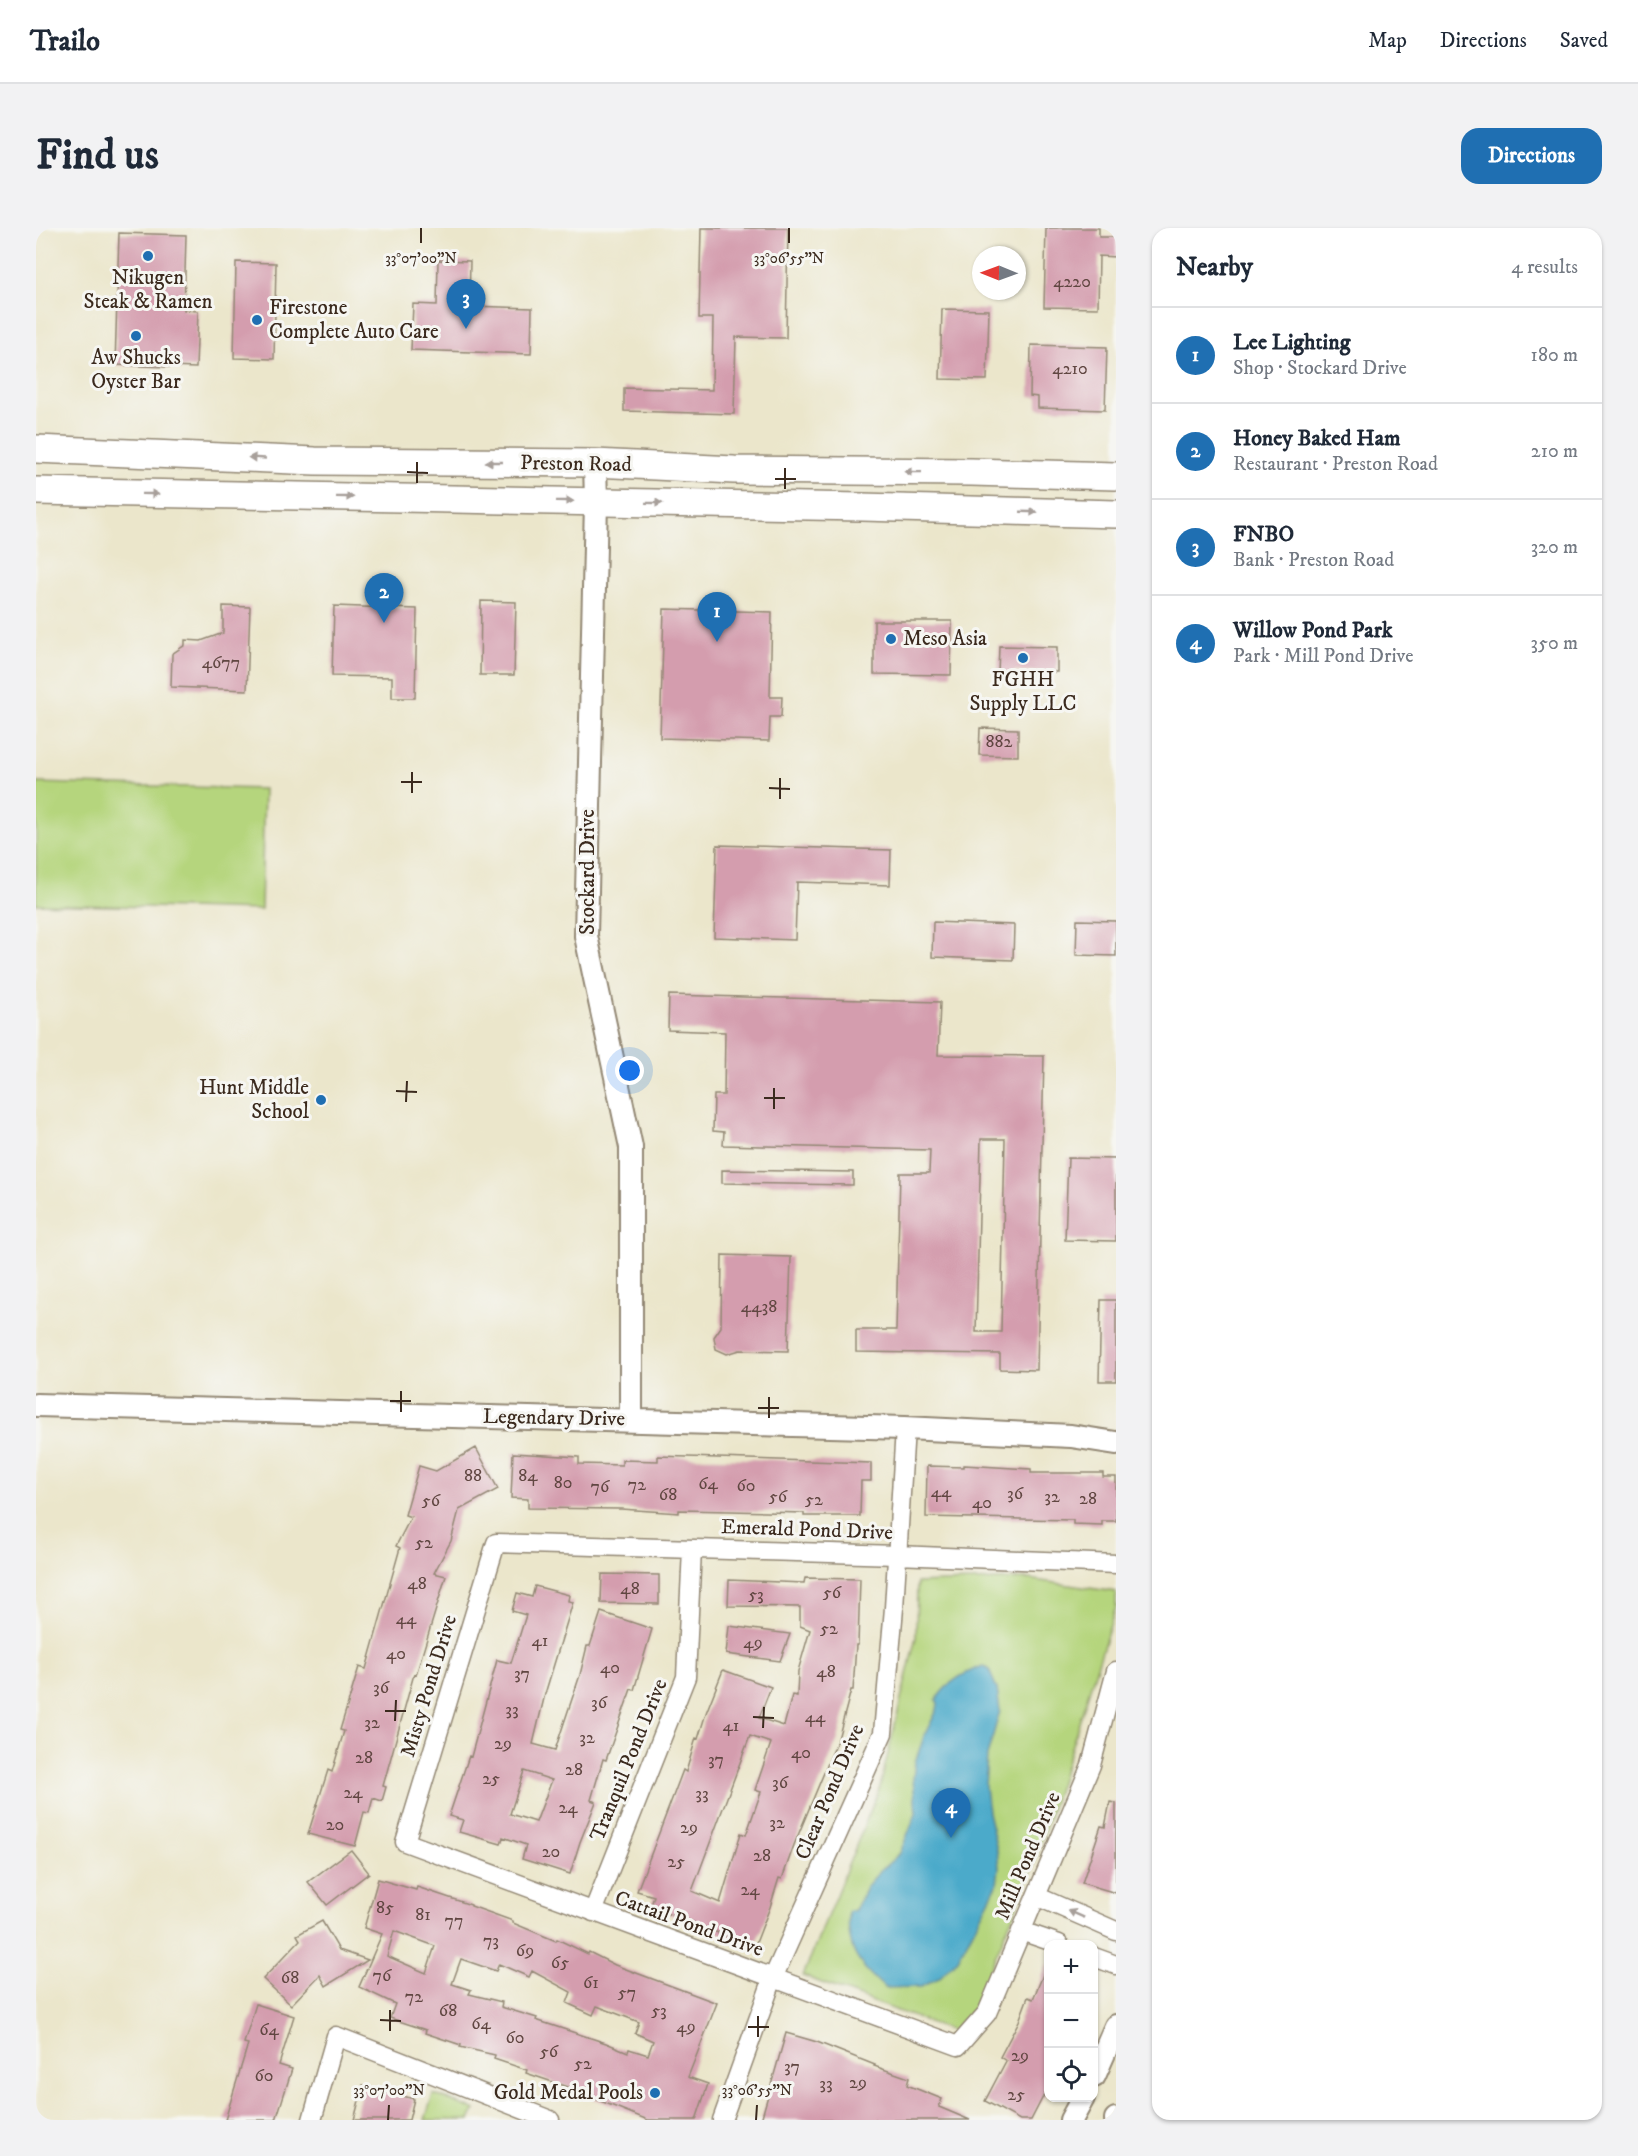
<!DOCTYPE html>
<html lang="en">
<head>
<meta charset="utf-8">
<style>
  body { margin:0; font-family:"IM FELL DW Pica",serif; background:#f2f2f3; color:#1f2937 }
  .controls { position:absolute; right:18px; bottom:18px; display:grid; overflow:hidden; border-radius:12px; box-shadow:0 2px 4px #0004 }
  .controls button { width:54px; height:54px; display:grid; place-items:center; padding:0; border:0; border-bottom:2px solid #e0e1e3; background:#fff; color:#1f2937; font:30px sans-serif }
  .compass { position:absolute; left:936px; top:18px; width:54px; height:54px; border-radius:50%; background:#fff; box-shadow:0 2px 4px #0004; rotate:271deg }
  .you { position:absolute; left:594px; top:843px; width:21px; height:21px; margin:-15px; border:4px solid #fff; border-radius:50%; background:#1a73e8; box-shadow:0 0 0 9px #1a73e833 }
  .badge { display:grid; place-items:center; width:39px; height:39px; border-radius:50%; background:#1f6fb2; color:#fff; font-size:20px; font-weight:700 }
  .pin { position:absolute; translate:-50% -50px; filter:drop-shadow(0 2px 3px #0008) }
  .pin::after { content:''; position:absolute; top:32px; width:21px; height:18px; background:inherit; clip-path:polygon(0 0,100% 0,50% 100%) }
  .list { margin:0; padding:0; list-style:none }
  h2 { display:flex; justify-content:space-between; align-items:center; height:78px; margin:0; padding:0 24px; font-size:26px }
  h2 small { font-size:20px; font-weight:400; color:#747a83 }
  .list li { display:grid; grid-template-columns:39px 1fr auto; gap:18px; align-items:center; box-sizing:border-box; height:96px; padding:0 24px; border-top:2px solid #e0e1e3 }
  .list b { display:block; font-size:22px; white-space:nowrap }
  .list p { margin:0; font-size:20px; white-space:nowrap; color:#747a83 }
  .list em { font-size:20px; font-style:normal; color:#747a83 }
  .icon { flex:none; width:33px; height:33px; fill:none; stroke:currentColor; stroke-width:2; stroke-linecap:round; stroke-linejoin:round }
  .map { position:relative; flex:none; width:1080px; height:1892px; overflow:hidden; border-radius:18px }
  header { display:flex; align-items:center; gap:36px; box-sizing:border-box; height:84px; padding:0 30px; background:#fff; border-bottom:2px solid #e0e1e3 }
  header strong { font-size:28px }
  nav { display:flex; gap:33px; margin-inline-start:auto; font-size:21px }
  .intro { display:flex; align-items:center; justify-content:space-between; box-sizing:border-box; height:144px; padding:0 36px }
  h1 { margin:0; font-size:42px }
  .button { padding:15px 27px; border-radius:18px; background:#1f6fb2; color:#fff; font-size:21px; font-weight:700 }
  main { display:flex; gap:36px; padding:0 36px }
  aside { flex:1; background:#fff; border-radius:18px; box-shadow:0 2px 4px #0004 }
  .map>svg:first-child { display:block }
</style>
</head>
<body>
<header>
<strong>Trailo</strong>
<nav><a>Map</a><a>Directions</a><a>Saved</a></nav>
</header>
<div class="intro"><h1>Find us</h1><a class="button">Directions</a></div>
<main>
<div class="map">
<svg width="1080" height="1892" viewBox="0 0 1080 1892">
  <rect width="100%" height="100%" fill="#f6f6f2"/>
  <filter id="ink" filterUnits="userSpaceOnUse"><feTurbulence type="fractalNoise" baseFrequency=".0167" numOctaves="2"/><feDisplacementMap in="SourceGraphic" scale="12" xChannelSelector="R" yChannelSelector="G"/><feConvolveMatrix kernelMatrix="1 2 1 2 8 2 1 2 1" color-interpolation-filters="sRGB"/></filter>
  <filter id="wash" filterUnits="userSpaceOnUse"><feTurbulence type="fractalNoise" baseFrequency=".008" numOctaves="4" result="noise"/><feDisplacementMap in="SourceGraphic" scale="24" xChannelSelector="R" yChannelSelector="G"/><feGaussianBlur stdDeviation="1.35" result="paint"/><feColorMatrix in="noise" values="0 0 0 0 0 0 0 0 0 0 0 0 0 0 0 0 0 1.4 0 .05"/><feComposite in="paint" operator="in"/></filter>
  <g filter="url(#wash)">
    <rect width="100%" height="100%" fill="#ebe6cb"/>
    <path fill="#b5d57d" stroke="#78804e" stroke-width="1.5" d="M 0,555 L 228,561 L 225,682 L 0,676 Z
      M 992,1351 L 1080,1364 L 1080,1379 L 995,1645 L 937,1781 L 916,1803 L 767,1748 L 844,1559 L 880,1409 L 881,1355 Z
      M 397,1866 L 439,1882 L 434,1892 L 389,1892 Z"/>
    <path fill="#4caaca" stroke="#446a74" stroke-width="1.5" d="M 947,1438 L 953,1442 L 961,1461 L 964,1483 L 951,1528 L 949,1559 L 952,1584 L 961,1622 L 963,1639 L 961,1657 L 922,1731 L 903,1750 L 885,1759 L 849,1760 C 820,1735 812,1723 812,1684 L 819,1682 L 831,1658 L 843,1644 L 864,1625 L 880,1585 L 877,1550 L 879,1534 L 889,1506 L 901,1482 L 902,1475 L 900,1472 C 911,1454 928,1445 947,1438 Z"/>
    <g id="blocks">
      <path fill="#d49dae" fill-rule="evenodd" d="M 665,0 L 752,0 L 750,110 L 700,109 L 698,186 L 588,183 L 588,160 L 676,162 L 677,90 L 663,90 Z
        M 1010,0 L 1063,0 L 1063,9 L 1080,9 L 1080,29 L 1063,28 L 1062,80 L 1008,79 Z
        M 83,5 L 150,7 L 148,82 L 162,83 L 160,140 L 79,137 Z
        M 402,32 L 434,33 L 433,78 L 496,80 L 495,126 L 375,122 L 377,76 L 401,77 Z
        M 200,34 L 240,35 L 238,131 L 198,130 Z
        M 906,81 L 953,82 L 951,152 L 904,151 Z
        M 995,117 L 1071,119 L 1069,182 L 1002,180 L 1002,169 L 994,168 Z
        M 445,373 L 480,374 L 478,447 L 444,447 Z
        M 187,378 L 214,379 L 211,462 L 135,459 L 136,426 L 149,417 L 149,412 L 165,413 L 187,405 Z
        M 298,378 L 381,381 L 379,470 L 356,470 L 356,449 L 296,448 Z
        M 628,381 L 736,384 L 734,469 L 746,469 L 745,489 L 734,489 L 733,513 L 624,510 Z
        M 838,393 L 916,393 L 915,447 L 838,446 Z
        M 963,418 L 1021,419 L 1021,444 L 978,443 L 978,446 L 962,446 Z
        M 944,500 L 982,501 L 982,528 L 943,527 Z
        M 681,617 L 855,622 L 854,657 L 761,654 L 759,712 L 678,709 Z
        M 1041,692 L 1080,693 L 1080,728 L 1040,727 Z
        M 897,694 L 978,697 L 977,732 L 896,729 Z
        M 633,767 L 904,774 L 902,827 L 1008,828 L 1001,1142 L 964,1141 L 964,1126 L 820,1124 L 820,1102 L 860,1102 L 864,945 L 893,945 L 894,922 L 687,917 L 688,904 L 677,903 L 678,867 L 688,867 L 689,804 L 632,802 ZM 945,911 L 969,911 L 965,1104 L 940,1104 Z
        M 1032,930 L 1080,931 L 1080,1013 L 1029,1012 Z
        M 686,942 L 817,944 L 817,957 L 686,955 Z
        M 686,1027 L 755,1029 L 752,1123 L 704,1122 L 691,1126 L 680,1121 L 678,1109 L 685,1099 Z
        M 1065,1072 L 1080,1072 L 1080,1153 L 1063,1153 Z
        M 440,1220 L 462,1261 L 423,1282 L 415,1313 L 398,1345 L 410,1348 L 380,1447 L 378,1446 L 347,1558 L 350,1559 L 346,1573 L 337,1570 L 333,1585 L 328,1584 L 319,1618 L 272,1606 L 292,1542 L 296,1544 L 308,1503 L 304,1502 L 323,1439 L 330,1441 L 364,1320 L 360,1318 L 375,1289 L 369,1287 L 383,1238 L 400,1243 Z
        M 477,1225 L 543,1229 L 543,1236 L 586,1237 L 586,1232 L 622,1233 L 622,1228 L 835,1235 L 835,1253 L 825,1253 L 824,1288 L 768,1288 L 768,1285 L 694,1283 L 643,1282 L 643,1285 L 585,1281 L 492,1280 L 492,1271 L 475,1270 Z
        M 928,1237 L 995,1241 L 995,1245 L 1067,1245 L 1067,1249 L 1080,1249 L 1080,1293 L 1066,1293 L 1066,1297 L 1037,1296 L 1037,1292 L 890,1289 L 891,1238 L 928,1239 Z
        M 566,1346 L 623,1347 L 623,1376 L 565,1375 Z
        M 769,1350 L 824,1351 L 822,1417 L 820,1417 L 817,1462 L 815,1462 L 802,1511 L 758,1617 L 746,1651 L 743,1650 L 734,1679 L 718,1720 L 647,1690 L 614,1681 L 618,1668 L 601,1663 L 647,1542 L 650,1544 L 660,1510 L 662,1511 L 670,1485 L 687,1442 L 735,1459 L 723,1490 L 748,1498 L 756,1467 L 761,1468 L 762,1443 L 774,1402 L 764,1398 L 764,1379 L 692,1378 L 693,1352 L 768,1355 ZM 714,1508 L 735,1515 L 719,1562 L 725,1564 L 710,1607 L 705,1605 L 684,1675 L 656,1663 Z
        M 499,1358 L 533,1367 L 532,1373 L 537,1374 L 509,1466 L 497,1516 L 519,1522 L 544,1447 L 551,1418 L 554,1418 L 565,1384 L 616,1401 L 598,1462 L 595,1461 L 570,1532 L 567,1531 L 555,1572 L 560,1574 L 544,1614 L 534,1646 L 486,1631 L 490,1617 L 467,1609 L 465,1616 L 423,1604 L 427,1592 L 413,1588 L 433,1528 L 435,1529 L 461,1432 L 475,1435 L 490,1387 L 476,1383 L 481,1365 L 496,1369 ZM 488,1543 L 516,1552 L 500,1594 L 474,1586 Z
        M 693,1398 L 754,1406 L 744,1433 L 690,1426 Z
        M 1074,1574 L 1080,1575 L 1080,1665 L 1046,1655 L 1065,1598 L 1069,1599 Z
        M 315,1622 L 333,1645 L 291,1677 L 272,1654 Z
        M 342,1651 L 380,1662 L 381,1659 L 435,1677 L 435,1678 L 477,1693 L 477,1695 L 520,1713 L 521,1711 L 552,1726 L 553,1724 L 579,1737 L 681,1775 L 652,1849 L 672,1856 L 660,1892 L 612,1892 L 557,1870 L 558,1868 L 490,1845 L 491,1842 L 458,1831 L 459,1827 L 424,1819 L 425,1817 L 389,1805 L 390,1802 L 354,1790 L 359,1776 L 323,1759 L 346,1706 L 328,1700 ZM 358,1703 L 399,1718 L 390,1745 L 351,1728 ZM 425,1731 L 460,1743 L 463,1736 L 493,1749 L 496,1743 L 535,1764 L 531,1775 L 557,1787 L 561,1778 L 603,1794 L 599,1805 L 617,1813 L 612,1827 L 593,1821 L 592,1824 L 570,1815 L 500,1792 L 501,1790 L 465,1779 L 466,1774 L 433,1766 L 435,1762 L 416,1756 Z
        M 286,1693 L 303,1722 L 332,1732 L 290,1758 L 284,1747 L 255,1777 L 227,1751 L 264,1712 L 261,1707 Z
        M 1012,1735 L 1012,1859 L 995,1892 L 984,1892 L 949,1873 L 970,1833 L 964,1829 L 983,1793 L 992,1769 L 997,1771 Z
        M 220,1776 L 258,1788 L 243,1837 L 256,1841 L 240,1892 L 189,1892 L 212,1816 L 208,1815 Z
        M 750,1805 L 781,1814 L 839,1837 L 838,1838 L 873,1850 L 871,1857 L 906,1871 L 903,1879 L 934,1892 L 725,1892 Z
        M 327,1857 L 378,1871 L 373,1892 L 318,1892 Z"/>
    </g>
  </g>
  <g filter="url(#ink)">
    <use href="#blocks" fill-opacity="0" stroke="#938874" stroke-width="1.5"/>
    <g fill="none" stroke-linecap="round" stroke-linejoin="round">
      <defs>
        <path id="minor" d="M 1080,1336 L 861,1327 L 460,1315 L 369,1614 L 922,1818 L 951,1785 L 1055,1537 L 1080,1443
          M 1000,1668 L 1080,1703
          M 557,1684 L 650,1449 L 656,1321
          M 985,1703 L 1023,1716
          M 1058,1729 L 1080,1737
          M 276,1892 L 300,1808 L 514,1892
          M 686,1892 L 737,1750 L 847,1505 L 858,1380 L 869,1200"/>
        <path id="tertiary" d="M 559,235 L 560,274 L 550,708 L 595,919 L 595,1192
          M 0,1177 L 869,1200 L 1035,1208 L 1080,1215
          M 1058,1848 L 1080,1798
          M 1035,1892 L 1047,1870
          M 1080,1892 L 1080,1891"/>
        <path id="primary" d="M 0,221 L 279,233 L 559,235 L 698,242 L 935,244 L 1080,248
          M 0,263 L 826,279 L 1080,286"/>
      </defs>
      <use href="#minor" stroke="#938874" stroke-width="21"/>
      <use href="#tertiary" stroke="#938874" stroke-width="26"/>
      <use href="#primary" stroke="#938874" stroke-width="30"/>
      <use href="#minor" stroke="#fff" stroke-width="18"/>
      <use href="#tertiary" stroke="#fff" stroke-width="22"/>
      <use href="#primary" stroke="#fff" stroke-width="27"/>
    </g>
    <defs><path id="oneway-solid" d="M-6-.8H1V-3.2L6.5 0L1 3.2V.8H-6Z" transform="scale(1.5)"/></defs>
    <g fill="#a79f9a">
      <use href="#oneway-solid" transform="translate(221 230) rotate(-177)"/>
      <use href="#oneway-solid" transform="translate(458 234) rotate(-180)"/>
      <use href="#oneway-solid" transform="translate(877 244) rotate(-179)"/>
      <use href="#oneway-solid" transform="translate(114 266) rotate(1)"/>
      <use href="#oneway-solid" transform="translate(309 269) rotate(1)"/>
      <use href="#oneway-solid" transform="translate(529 273) rotate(1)"/>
      <use href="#oneway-solid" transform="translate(618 275) rotate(1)"/>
      <use href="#oneway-solid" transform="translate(993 284) rotate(2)"/>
      <use href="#oneway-solid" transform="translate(1040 1686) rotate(-156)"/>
    </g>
  </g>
  <path fill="none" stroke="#3b2a1e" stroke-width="2" d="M 385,15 L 385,0M 753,15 L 753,0M 371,244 L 392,245M 739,251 L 760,251M 381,255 L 381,234M 749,261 L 749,240M 365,554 L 386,554M 733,560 L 754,561M 376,565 L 376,544M 744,571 L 744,550M 360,863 L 381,864M 728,870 L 749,870M 370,874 L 371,853M 738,881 L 738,860M 354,1173 L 375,1173M 722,1180 L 743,1180M 365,1184 L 365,1163M 733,1190 L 733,1169M 349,1483 L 370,1483M 717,1489 L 738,1490M 359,1493 L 360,1472M 727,1500 L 728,1479M 344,1792 L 365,1793M 712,1799 L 733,1799M 354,1803 L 354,1782M 722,1809 L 722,1788M 352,1892 L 353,1877M 720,1892 L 721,1877"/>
  <g fill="#1f6fb2" stroke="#f6f6f2" stroke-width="2">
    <circle cx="112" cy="28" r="6"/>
    <circle cx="221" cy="92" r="6"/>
    <circle cx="100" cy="108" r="6"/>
    <circle cx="855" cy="411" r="6"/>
    <circle cx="987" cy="430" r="6"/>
    <circle cx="285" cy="872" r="6"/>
    <circle cx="619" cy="1865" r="6"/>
  </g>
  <g text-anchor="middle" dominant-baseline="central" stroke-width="6" stroke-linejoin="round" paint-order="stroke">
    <g font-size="18" fill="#614742">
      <text x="1036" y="54">4220</text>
      <text x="1034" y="141">4210</text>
      <text x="185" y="435">4677</text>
      <text x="963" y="514">882</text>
      <text x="723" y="1079">4438</text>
      <text x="437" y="1248">88</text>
      <text x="492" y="1248">84</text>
      <text x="527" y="1255">80</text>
      <text x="672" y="1256">64</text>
      <text x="601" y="1257">72</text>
      <text x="710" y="1258">60</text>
      <text x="564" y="1259">76</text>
      <text x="905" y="1264">44</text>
      <text x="979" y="1266">36</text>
      <text x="632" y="1267">68</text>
      <text x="742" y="1269">56</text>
      <text x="1016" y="1269">32</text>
      <text x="1052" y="1271">28</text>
      <text x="778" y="1272">52</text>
      <text x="395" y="1273">56</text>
      <text x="946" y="1275">40</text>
      <text x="388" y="1315">52</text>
      <text x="381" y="1356">48</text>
      <text x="594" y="1361">48</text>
      <text x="796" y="1365">56</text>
      <text x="720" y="1367">53</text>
      <text x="370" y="1391">44</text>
      <text x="793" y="1401">52</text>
      <text x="504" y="1413">41</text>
      <text x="717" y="1415">49</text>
      <text x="360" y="1426">40</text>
      <text x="574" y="1440">40</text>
      <text x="790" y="1444">48</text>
      <text x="486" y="1446">37</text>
      <text x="345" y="1460">36</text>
      <text x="563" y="1475">36</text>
      <text x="476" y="1482">33</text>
      <text x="779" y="1489">44</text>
      <text x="336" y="1495">32</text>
      <text x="695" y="1498">41</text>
      <text x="551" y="1510">32</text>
      <text x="467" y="1516">29</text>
      <text x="765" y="1525">40</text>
      <text x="328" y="1530">28</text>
      <text x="680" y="1532">37</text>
      <text x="538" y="1542">28</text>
      <text x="455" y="1551">25</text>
      <text x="744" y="1555">36</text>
      <text x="317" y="1565">24</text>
      <text x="666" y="1566">33</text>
      <text x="532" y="1580">24</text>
      <text x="741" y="1595">32</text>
      <text x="299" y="1597">20</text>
      <text x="653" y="1600">29</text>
      <text x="515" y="1624">20</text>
      <text x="726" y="1628">28</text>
      <text x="640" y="1634">25</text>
      <text x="714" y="1662">24</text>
      <text x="349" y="1680">85</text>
      <text x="387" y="1687">81</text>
      <text x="418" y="1693">77</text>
      <text x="455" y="1713">73</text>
      <text x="489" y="1723">69</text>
      <text x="524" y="1735">65</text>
      <text x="346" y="1748">76</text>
      <text x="254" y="1750">68</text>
      <text x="555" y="1755">61</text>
      <text x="591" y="1765">57</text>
      <text x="378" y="1769">72</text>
      <text x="412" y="1783">68</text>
      <text x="623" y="1783">53</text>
      <text x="445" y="1796">64</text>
      <text x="650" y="1799">49</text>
      <text x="233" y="1802">64</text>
      <text x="479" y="1810">60</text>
      <text x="513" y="1824">56</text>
      <text x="984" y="1828">29</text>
      <text x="547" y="1836">52</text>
      <text x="756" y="1839">37</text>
      <text x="228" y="1848">60</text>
      <text x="822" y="1855">29</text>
      <text x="790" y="1856">33</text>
      <text x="980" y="1867">25</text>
    </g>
    <g font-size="21" fill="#3b2a1e" stroke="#f6f6f2">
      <text x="112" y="50">Nikugen<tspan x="112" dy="24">Steak &amp; Ramen</tspan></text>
      <text x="233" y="80" text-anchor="start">Firestone<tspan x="233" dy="24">Complete Auto Care</tspan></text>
      <text x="100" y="130">Aw Shucks<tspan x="100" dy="24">Oyster Bar</tspan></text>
      <text x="867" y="411" text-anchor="start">Meso Asia</text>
      <text x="987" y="452">FGHH<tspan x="987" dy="24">Supply LLC</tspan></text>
      <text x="273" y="860" text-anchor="end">Hunt Middle<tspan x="273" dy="24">School</tspan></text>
      <text x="607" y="1865" text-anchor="end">Gold Medal Pools</text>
    </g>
    <g font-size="21" fill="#3b2a1e" stroke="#f6f6f2">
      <text transform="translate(540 236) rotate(1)">Preston Road</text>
      <text transform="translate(552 644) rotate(-90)">Stockard Drive</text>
      <text transform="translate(518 1190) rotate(1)">Legendary Drive</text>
      <text transform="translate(771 1302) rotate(2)">Emerald Pond Drive</text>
      <text transform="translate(393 1458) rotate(-73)">Misty Pond Drive</text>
      <text transform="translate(593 1532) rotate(-68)">Tranquil Pond Drive</text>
      <text transform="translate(794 1564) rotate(-67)">Clear Pond Drive</text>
      <text transform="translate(992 1628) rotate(-67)">Mill Pond Drive</text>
      <text transform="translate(653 1696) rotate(20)">Cattail Pond Drive</text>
    </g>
  </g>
  <g font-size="15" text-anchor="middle" fill="#3b2a1e" stroke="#f6f6f2" stroke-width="6" stroke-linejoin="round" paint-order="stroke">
    <text x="385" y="35">33°07'00"N</text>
    <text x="753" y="35">33°06'55"N</text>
    <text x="353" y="1867">33°07'00"N</text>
    <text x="721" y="1867">33°06'55"N</text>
  </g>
</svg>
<div class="controls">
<button>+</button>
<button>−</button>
<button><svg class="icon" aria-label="locate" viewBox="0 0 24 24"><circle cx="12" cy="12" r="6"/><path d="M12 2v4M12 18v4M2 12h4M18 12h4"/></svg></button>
</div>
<svg class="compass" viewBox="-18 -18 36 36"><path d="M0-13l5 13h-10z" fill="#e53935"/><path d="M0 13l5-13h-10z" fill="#747a83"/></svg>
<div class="you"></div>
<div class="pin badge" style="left:681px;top:414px">1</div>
<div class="pin badge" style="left:348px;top:395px">2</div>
<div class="pin badge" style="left:430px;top:101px">3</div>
<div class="pin badge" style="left:915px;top:1610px">4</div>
</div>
<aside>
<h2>Nearby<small>4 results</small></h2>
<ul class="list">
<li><span class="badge">1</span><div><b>Lee Lighting</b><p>Shop · Stockard Drive</p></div><em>180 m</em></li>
<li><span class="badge">2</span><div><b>Honey Baked Ham</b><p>Restaurant · Preston Road</p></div><em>210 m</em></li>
<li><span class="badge">3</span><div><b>FNBO</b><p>Bank · Preston Road</p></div><em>320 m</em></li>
<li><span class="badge">4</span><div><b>Willow Pond Park</b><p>Park · Mill Pond Drive</p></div><em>350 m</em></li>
</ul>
</aside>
</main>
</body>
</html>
